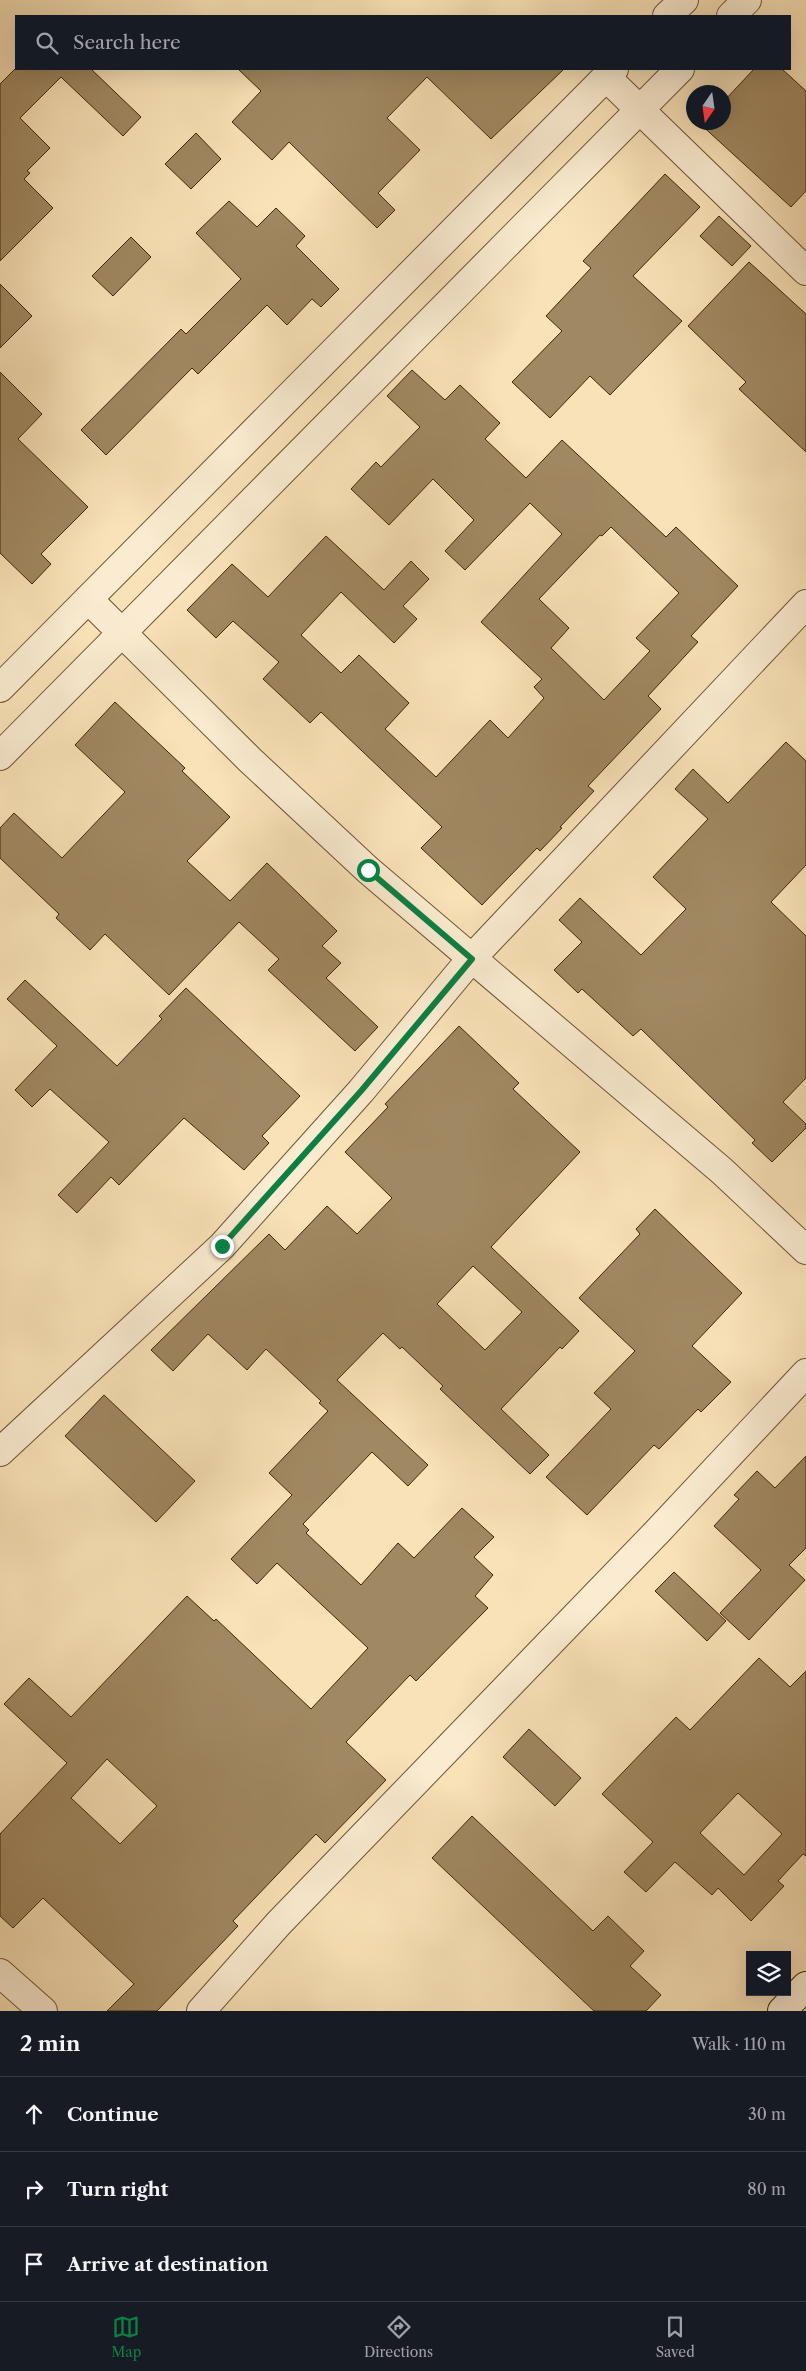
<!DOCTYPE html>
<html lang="en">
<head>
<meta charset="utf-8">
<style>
  body { margin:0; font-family:"Libre Caslon Text",serif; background:#20242c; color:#f1f3f6 }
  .controls { position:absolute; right:15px; bottom:15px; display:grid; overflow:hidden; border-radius:0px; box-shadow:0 5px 20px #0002 }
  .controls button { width:45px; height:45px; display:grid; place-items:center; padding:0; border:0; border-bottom:1px solid #363941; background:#171b24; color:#f1f3f6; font:25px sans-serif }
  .compass { position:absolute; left:686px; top:85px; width:45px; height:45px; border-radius:50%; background:#171b24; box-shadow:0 5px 20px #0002; rotate:193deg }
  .stop { position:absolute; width:15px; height:15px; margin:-11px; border:4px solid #0b8043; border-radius:50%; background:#fff }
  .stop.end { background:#0b8043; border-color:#fff; box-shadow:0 1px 5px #0008 }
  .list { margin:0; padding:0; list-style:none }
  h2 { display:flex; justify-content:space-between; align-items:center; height:65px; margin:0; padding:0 20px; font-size:21px }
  h2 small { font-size:16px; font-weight:400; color:#9ea1a6 }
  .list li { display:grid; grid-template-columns:32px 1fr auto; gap:15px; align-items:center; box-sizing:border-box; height:75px; padding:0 20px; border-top:1px solid #363941 }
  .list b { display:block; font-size:19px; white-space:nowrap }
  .list em { font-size:16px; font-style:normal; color:#9ea1a6 }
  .icon { flex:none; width:28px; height:28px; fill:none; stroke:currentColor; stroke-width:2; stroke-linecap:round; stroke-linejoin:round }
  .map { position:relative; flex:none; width:806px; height:2011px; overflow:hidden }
  .search { position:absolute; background:#171b24; box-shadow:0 5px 20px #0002; left:15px; right:15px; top:15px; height:55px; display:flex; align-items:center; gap:12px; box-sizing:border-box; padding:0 18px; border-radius:0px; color:#9ea1a6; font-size:19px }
  .sheet { height:290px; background:#171b24 }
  nav { display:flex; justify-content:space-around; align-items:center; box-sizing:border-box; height:70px; border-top:1px solid #363941; background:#171b24; font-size:14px; color:#9ea1a6 }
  nav a { display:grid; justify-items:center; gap:2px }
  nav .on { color:#0b8043 }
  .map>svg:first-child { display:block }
</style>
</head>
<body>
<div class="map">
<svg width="806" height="2011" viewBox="0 0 806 2011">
  <rect width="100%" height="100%" fill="#f9e2b8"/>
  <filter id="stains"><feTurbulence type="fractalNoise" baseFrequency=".004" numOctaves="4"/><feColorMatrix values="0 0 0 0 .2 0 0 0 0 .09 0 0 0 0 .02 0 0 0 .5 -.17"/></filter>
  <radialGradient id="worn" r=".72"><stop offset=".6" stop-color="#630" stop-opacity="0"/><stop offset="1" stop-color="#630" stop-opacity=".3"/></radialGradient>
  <path fill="#a08862" stroke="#3f2704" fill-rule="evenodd" d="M 15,69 L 91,69 L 141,117 L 123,136 L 61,77 L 20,118 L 50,148 L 27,171 L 30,173 L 24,179 L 53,208 L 0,261 L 0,84 Z
    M 238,69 L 564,69 L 491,139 L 427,77 L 387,118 L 420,150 L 378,193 L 395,210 L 377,228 L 289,142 L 272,160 L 232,122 L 261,91 Z
    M 754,69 L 782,69 L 806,91 L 806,191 L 791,207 L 698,122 L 724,122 L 724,101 Z
    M 196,133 L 221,159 L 191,189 L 165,164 Z
    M 665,174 L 700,207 L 633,276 L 682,321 L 610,395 L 590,376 L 550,418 L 512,382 L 562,331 L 546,316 L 591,268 L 583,261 Z
    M 229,201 L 257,227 L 276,208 L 305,236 L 296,246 L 339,289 L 321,307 L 312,299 L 287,325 L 267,305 L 198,374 L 192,368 L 106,455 L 81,430 L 181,329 L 186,334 L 241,279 L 196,233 Z
    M 719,216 L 751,246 L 732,266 L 700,236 Z
    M 131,237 L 151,257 L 113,296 L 92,276 Z
    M 749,262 L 806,314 L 806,452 L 739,389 L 746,382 L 688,326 Z
    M 0,284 L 32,316 L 0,348 Z
    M 412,370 L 445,400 L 460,385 L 500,423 L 485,439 L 526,478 L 562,440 L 666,537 L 676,527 L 738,586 L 691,636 L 698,642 L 648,696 L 661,709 L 588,786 L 594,791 L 560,827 L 562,828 L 540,851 L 537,848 L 482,905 L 421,848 L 442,827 L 321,712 L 310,723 L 263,679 L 279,662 L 233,621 L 216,638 L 187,610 L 232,564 L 268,597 L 326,536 L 384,590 L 411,561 L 429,579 L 403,606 L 417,619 L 394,643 L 341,592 L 301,635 L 341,673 L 359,655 L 409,703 L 385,729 L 436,777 L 490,720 L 508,738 L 544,698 L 534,687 L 542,679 L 481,622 L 562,534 L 530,503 L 465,570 L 445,551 L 474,520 L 433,479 L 389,525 L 351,489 L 376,462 L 381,467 L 420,427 L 387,396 ZM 611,527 L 679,593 L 636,638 L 650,651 L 604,700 L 551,648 L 569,628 L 539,599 L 600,535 L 602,536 Z
    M 0,372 L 42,414 L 18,439 L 88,507 L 41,554 L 51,564 L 32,584 L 0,553 Z
    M 115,702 L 185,768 L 182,771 L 230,817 L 187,861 L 230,901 L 267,863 L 337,931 L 322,946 L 341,963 L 326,978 L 378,1027 L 355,1051 L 268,970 L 279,959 L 239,922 L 169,995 L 105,934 L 90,950 L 56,918 L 59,914 L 0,858 L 0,828 L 14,813 L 62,858 L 125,792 L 75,745 Z
    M 786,742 L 806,761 L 806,865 L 771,902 L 806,936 L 806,1078 L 783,1102 L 806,1124 L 806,1128 L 772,1162 L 752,1143 L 755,1140 L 641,1029 L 633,1036 L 582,989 L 578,993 L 554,970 L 582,942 L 559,920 L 580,898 L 641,955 L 686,909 L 653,877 L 708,819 L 675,789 L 693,769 L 728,803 Z
    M 25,980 L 117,1066 L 162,1019 L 159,1016 L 186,988 L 300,1096 L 262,1136 L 269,1143 L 244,1170 L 184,1118 L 119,1185 L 111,1177 L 77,1213 L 58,1195 L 109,1142 L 50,1089 L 32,1107 L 15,1090 L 57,1046 L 7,999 Z
    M 459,1026 L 519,1083 L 513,1089 L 580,1152 L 491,1247 L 579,1331 L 562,1349 L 560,1347 L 501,1409 L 549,1455 L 530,1474 L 440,1389 L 443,1386 L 402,1347 L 400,1349 L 383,1333 L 337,1380 L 428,1465 L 408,1486 L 372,1452 L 303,1524 L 309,1530 L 306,1533 L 361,1585 L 398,1543 L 414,1558 L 462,1508 L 494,1537 L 474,1557 L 493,1575 L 475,1596 L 488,1608 L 416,1681 L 410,1675 L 346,1742 L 386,1780 L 325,1843 L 316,1834 L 233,1921 L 238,1926 L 157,2011 L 107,2011 L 134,1984 L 43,1898 L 13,1928 L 0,1916 L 0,1834 L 67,1763 L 4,1704 L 29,1678 L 71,1717 L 187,1596 L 214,1621 L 216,1619 L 311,1709 L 368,1648 L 277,1563 L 257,1584 L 231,1559 L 292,1495 L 269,1473 L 328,1411 L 319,1403 L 321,1401 L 266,1349 L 247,1370 L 208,1334 L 173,1371 L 151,1350 L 269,1234 L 285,1250 L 327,1206 L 357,1234 L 392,1198 L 345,1152 L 388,1107 L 385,1104 ZM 473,1266 L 522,1312 L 485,1350 L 437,1304 ZM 107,1759 L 157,1806 L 120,1844 L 71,1798 Z
    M 655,1209 L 742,1293 L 692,1346 L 731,1382 L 701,1412 L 698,1409 L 659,1449 L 654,1445 L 587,1515 L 546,1477 L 611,1409 L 594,1393 L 635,1351 L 579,1298 L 640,1234 L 636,1229 Z
    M 104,1395 L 195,1481 L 156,1522 L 65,1436 Z
    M 806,1456 L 806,1548 L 789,1565 L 805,1580 L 749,1640 L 720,1613 L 761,1570 L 714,1526 L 739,1499 L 734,1495 L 757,1471 L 775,1488 Z
    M 674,1572 L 726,1621 L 707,1641 L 655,1591 Z
    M 759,1658 L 790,1687 L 806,1671 L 806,1856 L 803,1854 L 778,1881 L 784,1886 L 751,1921 L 718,1888 L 712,1895 L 675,1862 L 646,1892 L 624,1872 L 653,1842 L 602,1794 L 676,1717 L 690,1730 ZM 738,1793 L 782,1834 L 744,1875 L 700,1833 Z
    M 529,1729 L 581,1778 L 555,1806 L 503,1757 Z
    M 472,1816 L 593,1931 L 608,1916 L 644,1951 L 630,1966 L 661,1995 L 646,2011 L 594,2011 L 432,1858 Z"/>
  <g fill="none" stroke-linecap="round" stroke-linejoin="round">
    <defs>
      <path id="minor" d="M 667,16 L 684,0
        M 731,16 L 747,0
        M 606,77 L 806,271
        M 88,599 L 250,760 L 368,870 L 722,1171 L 806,1250
        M 0,688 L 614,69
        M 0,756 L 680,69
        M 0,1452 L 222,1246 L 361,1091 L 471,959 L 806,604
        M 0,1973 L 43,2011
        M 201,2011 L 279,1923 L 658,1531 L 806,1373"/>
      <path id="secondary" d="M 782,2011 L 806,1986"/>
    </defs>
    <use href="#minor" stroke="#6e5631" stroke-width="30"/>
    <use href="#secondary" stroke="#3f2704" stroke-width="30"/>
    <use href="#minor" stroke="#fbecd1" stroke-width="28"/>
    <use href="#secondary" stroke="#fbecd1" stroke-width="28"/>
  </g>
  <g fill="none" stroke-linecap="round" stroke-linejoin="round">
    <path stroke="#0b8043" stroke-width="6" d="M 222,1246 L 361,1091 L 472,959 L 368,870"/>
  </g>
  <rect width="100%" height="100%" filter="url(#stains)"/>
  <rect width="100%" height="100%" fill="url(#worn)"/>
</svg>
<div class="controls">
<button><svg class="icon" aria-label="layers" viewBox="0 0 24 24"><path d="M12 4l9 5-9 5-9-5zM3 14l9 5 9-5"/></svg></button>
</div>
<svg class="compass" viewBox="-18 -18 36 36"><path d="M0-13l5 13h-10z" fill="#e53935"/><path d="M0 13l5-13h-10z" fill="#9ea1a6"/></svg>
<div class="stop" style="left:368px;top:870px"></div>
<div class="stop end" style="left:222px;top:1246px"></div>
<div class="search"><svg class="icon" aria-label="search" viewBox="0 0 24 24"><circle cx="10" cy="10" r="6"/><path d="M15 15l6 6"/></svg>Search here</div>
</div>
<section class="sheet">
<h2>2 min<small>Walk · 110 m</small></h2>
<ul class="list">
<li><svg class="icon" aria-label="ahead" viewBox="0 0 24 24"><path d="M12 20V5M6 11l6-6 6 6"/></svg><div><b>Continue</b></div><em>30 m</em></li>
<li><svg class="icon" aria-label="right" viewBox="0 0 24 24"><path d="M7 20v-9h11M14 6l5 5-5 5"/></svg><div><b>Turn right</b></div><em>80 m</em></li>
<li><svg class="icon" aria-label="arrive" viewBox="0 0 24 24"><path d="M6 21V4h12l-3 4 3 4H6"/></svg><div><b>Arrive at destination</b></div></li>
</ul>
</section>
<nav>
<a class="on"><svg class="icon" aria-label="map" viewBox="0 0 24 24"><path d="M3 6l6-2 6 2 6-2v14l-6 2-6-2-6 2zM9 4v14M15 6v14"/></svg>Map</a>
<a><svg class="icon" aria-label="directions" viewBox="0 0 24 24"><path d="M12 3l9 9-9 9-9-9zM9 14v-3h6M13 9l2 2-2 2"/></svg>Directions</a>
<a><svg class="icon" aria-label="saved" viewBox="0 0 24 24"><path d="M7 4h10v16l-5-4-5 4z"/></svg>Saved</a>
</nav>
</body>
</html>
